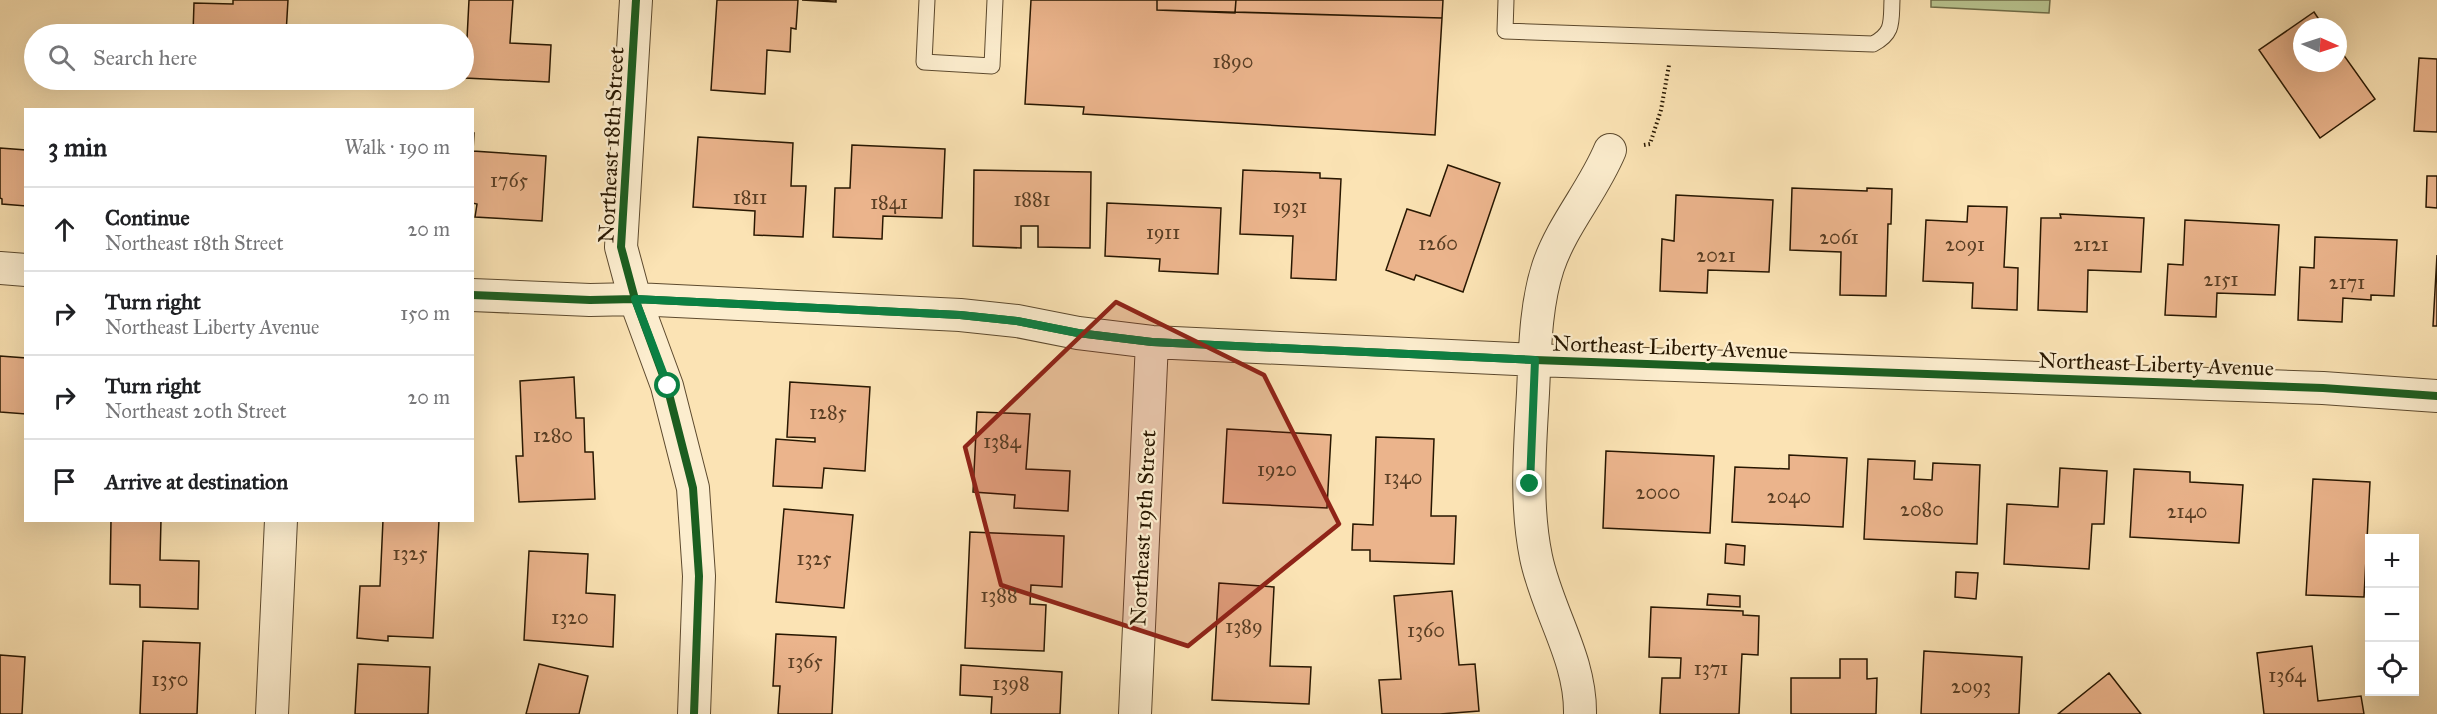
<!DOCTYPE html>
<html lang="en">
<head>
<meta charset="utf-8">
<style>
  body { margin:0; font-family:"IM FELL Great Primer",serif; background:#f6f6f6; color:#202124 }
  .controls { position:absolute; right:18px; bottom:18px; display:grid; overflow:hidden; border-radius:0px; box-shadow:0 6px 24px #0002 }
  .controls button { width:54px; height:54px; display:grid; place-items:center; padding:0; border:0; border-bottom:2px solid #e0e0e0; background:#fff; color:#202124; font:30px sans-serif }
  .compass { position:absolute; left:2293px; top:18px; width:54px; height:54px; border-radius:50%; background:#fff; box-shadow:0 6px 24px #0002; rotate:93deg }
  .stop { position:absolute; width:18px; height:18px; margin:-14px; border:4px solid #0b8043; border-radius:50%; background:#fff }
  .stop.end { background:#0b8043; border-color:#fff; box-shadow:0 2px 6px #0008 }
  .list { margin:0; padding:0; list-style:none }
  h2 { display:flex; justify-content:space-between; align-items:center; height:78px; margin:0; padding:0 24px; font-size:26px }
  h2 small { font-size:20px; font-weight:400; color:#757577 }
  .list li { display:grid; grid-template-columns:39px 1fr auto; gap:18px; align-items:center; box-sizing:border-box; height:84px; padding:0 24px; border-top:2px solid #e0e0e0 }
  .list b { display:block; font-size:22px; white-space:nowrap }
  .list p { margin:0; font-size:20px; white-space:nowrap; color:#757577 }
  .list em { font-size:20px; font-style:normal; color:#757577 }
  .icon { flex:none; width:33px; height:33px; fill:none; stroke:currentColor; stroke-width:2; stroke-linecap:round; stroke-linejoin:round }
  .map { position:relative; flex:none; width:2437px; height:714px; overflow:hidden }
  .search { position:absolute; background:#fff; box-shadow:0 6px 24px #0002; left:24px; top:24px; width:450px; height:66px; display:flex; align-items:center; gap:15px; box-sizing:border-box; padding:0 21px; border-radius:33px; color:#757577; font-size:22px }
  .panel { position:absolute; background:#fff; box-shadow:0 6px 24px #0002; left:24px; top:108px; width:450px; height:414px; border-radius:0px }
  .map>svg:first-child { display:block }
</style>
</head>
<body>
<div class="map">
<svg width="2437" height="714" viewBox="0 0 2437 714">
  <rect width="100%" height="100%" fill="#fbe3b4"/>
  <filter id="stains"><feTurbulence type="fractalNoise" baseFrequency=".00333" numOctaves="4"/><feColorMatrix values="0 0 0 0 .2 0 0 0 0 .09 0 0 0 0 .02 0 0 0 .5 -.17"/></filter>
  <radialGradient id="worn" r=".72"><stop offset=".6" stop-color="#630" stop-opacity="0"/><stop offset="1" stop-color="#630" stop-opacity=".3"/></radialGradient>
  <path fill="#b9c591" stroke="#706e49" stroke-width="1.5" d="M 1931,0 L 2050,0 L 2049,13 L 1931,7 Z"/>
  <path fill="#ebb48c" stroke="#281701" stroke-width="1.5" d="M 233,0 L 288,0 L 286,34 L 193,34 L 194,3 L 233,4 Z
    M 469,0 L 513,0 L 510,43 L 551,45 L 549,82 L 465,78 Z
    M 717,0 L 798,0 L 796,29 L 791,28 L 790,52 L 767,50 L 765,94 L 711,90 Z
    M 802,0 L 836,0 L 836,2 Z
    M 1031,0 L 1157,0 L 1157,10 L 1442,18 L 1435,135 L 1083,114 L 1084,107 L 1025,104 Z
    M 1157,0 L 1236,0 L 1235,13 L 1157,10 Z
    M 1236,0 L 1443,0 L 1442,18 L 1235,12 Z
    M 2314,12 L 2324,27 L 2302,27 L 2302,63 L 2338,63 L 2338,47 L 2375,99 L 2320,138 L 2259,50 Z
    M 2419,58 L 2437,59 L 2437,132 L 2414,131 Z
    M 472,133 L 474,133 L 473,151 L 546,156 L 542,221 L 475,217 L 477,204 L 472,203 Z
    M 698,137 L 793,143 L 791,186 L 806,186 L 803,237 L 754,235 L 755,211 L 693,207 Z
    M 852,145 L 945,149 L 942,218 L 883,216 L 882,239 L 833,237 L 835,188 L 850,188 Z
    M 0,148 L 26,150 L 26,206 L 2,204 L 2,199 L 0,198 Z
    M 1448,165 L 1500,183 L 1463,292 L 1416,275 L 1414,280 L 1386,270 L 1407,209 L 1430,216 Z
    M 974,170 L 1091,172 L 1090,248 L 1038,247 L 1038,226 L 1021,226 L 1021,248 L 973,246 Z
    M 1243,170 L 1320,173 L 1320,178 L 1341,179 L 1336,280 L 1291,278 L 1293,236 L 1240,234 Z
    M 2427,176 L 2437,176 L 2437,208 L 2426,207 Z
    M 1792,188 L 1867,191 L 1867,188 L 1892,189 L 1891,224 L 1888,224 L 1886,296 L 1840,295 L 1841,252 L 1790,250 Z
    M 1676,195 L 1773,200 L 1769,272 L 1708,270 L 1707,293 L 1660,291 L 1662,239 L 1674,241 Z
    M 1107,203 L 1221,208 L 1218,274 L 1159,271 L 1160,259 L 1105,256 Z
    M 1968,206 L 2007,207 L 2004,267 L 2018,268 L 2017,310 L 1972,308 L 1973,283 L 1923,281 L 1926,220 L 1967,222 Z
    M 2060,214 L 2144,218 L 2141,272 L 2088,270 L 2087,312 L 2038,310 L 2041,218 L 2061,218 Z
    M 2185,220 L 2279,225 L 2275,295 L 2217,293 L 2216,317 L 2165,315 L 2168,264 L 2183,265 Z
    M 2315,237 L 2397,240 L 2394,296 L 2371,295 L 2371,300 L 2343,298 L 2342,322 L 2298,320 L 2300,267 L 2314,268 Z
    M 2437,255 L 2437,326 L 2433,326 Z
    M 0,356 L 26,358 L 26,414 L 0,412 Z
    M 574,377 L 576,418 L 584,418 L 585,452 L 593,452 L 595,499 L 519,502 L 516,456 L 523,456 L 520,381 Z
    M 790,382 L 870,387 L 865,471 L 824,468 L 822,488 L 773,486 L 776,439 L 815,442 L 815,438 L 787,437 Z
    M 977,412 L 1030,414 L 1026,469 L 1070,471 L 1068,511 L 1014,508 L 1015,495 L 973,492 Z
    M 1227,429 L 1331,435 L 1327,508 L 1223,503 Z
    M 1376,437 L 1434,439 L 1431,516 L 1456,516 L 1454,564 L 1370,561 L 1370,550 L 1352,550 L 1353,524 L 1373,525 Z
    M 1606,451 L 1714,456 L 1710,533 L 1603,528 Z
    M 1789,455 L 1847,458 L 1843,527 L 1732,522 L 1735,467 L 1789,469 Z
    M 1868,459 L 1915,461 L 1914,479 L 1932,480 L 1933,463 L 1980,465 L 1977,544 L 1864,539 Z
    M 2060,468 L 2107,471 L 2104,524 L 2092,524 L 2089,569 L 2004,564 L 2007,504 L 2058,507 Z
    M 2134,469 L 2190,472 L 2190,482 L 2243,485 L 2239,543 L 2130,537 Z
    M 2313,479 L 2370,482 L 2364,597 L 2306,595 Z
    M 784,509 L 853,515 L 844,608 L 776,602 Z
    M 111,520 L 161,520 L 160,560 L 199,561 L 198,609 L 140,607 L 140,585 L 110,584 Z
    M 383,520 L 439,520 L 433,638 L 388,636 L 388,641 L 357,638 L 360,586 L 380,586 Z
    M 970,532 L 1064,536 L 1062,587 L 1031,585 L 1030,604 L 1046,605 L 1044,651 L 965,648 Z
    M 1726,544 L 1745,546 L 1744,565 L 1725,563 Z
    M 529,551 L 588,554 L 586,593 L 615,595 L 613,647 L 524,640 Z
    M 1956,572 L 1978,573 L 1976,599 L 1955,597 Z
    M 1219,583 L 1274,587 L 1270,666 L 1311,667 L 1309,704 L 1212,700 Z
    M 1452,591 L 1459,665 L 1475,664 L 1479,711 L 1440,714 L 1382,714 L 1379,680 L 1401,679 L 1394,596 Z
    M 1708,594 L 1740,596 L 1740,607 L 1707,605 Z
    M 1651,607 L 1743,611 L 1743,615 L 1759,616 L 1758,655 L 1742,654 L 1739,714 L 1660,714 L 1662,678 L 1680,678 L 1681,658 L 1649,657 Z
    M 776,634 L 836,637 L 832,714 L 778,714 L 780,686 L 773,686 Z
    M 143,641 L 200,643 L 197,714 L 140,714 Z
    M 2312,646 L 2318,701 L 2361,696 L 2364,714 L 2264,714 L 2257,653 Z
    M 1924,651 L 2022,657 L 2019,714 L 1921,714 Z
    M 0,655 L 25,657 L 22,714 L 0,714 Z
    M 1840,659 L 1867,659 L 1867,679 L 1877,678 L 1876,714 L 1791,714 L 1791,678 L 1840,678 Z
    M 358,664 L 430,667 L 428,714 L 355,714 Z
    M 539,664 L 588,676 L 579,714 L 526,714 Z
    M 961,665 L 1062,672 L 1060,714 L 991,714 L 992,697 L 960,695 Z
    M 2109,673 L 2141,714 L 2058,714 Z"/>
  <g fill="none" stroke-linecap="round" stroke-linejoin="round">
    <defs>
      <path id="service" d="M 927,0 L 924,62 L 992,66 L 995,0
        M 1506,0 L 1505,31 L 1873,44 C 1894,33 1891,22 1892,0"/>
      <path id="minor" d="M 636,0 L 621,247 L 635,299 L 667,386 L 693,488 L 699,576 L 694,714
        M 0,268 L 26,270
        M 472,295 L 590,300 L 635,299 L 960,315 L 1017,321 L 1078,333 L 1152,342 L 1535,360 L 2323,388 L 2437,396
        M 272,714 L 281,520
        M 1135,714 L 1152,342
        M 1580,714 C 1581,658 1547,611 1536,557 C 1525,503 1530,448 1533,393 C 1535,352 1535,307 1548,267 C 1562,225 1593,191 1610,150"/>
    </defs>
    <use href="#service" stroke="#5d4a2e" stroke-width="17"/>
    <use href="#minor" stroke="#5d4a2e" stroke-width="34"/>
    <path stroke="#281701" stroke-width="4" stroke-dasharray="1.5 3" stroke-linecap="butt" d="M 1644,145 L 1650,144 L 1661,110 L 1669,65"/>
    <use href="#service" stroke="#fcedce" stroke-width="15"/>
    <use href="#minor" stroke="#fcedce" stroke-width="32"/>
    <defs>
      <path id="cycleway" d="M 636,0 L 621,247 L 635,299 L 667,386 L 693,488 L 699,576 L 694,714
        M 472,295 L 590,300 L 635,299 L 960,315 L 1017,321 L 1078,333 L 1152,342 L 1535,360 L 2323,388 L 2437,396"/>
    </defs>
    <use href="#cycleway" stroke="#fcedce" stroke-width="11"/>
    <use href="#cycleway" stroke="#1b5e20" stroke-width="8"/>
  </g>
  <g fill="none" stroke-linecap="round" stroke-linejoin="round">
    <path stroke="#0b8043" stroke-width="8" d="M 668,386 L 635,299 L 960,315 L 1017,321 L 1078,333 L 1152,342 L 1535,360 L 1530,484"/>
  </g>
  <path fill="#8f2418" fill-opacity="0.2" stroke="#8f2418" stroke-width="4.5" stroke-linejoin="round" d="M 1116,302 L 1264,375 L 1339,524 L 1188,646 L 1001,585 L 965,447 Z"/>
  <g text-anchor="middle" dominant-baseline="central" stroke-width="4.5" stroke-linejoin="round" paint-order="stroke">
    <g font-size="20" fill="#593e24">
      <text x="1233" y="61">1890</text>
      <text x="509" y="180">1765</text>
      <text x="750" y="197">1811</text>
      <text x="1032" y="199">1881</text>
      <text x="889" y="202">1841</text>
      <text x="1290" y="206">1931</text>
      <text x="1163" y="232">1911</text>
      <text x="1839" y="237">2061</text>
      <text x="1438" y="243">1260</text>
      <text x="1965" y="244">2091</text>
      <text x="2091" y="244">2121</text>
      <text x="1716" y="255">2021</text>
      <text x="2221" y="279">2151</text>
      <text x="2347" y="282">2171</text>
      <text x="828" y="412">1285</text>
      <text x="553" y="435">1280</text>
      <text x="1002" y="441">1384</text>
      <text x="1277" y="469">1920</text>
      <text x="1403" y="477">1340</text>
      <text x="1658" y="492">2000</text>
      <text x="1789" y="496">2040</text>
      <text x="1922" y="509">2080</text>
      <text x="2187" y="511">2140</text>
      <text x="410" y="553">1325</text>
      <text x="814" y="558">1325</text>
      <text x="999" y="595">1388</text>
      <text x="570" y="617">1320</text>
      <text x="1244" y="626">1389</text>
      <text x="1426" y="630">1360</text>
      <text x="805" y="661">1365</text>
      <text x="1711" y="668">1371</text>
      <text x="2287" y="675">1364</text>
      <text x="170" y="679">1350</text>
      <text x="1011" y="683">1398</text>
      <text x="1971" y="686">2093</text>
    </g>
    <g font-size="22" fill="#281701" stroke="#fcedce">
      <text transform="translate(611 145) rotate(-87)">Northeast 18th Street</text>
      <text transform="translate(1670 347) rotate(2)">Northeast Liberty Avenue</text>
      <text transform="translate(2156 364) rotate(2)">Northeast Liberty Avenue</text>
      <text transform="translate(1143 528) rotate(-87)">Northeast 19th Street</text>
    </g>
  </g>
  <rect width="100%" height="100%" filter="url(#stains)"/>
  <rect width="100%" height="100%" fill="url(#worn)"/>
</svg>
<div class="controls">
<button>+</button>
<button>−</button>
<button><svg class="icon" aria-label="locate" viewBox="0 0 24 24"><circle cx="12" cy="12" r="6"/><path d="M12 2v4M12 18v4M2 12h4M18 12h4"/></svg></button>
</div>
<svg class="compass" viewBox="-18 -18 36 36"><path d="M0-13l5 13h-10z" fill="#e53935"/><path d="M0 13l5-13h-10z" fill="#757577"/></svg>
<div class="stop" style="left:668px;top:386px"></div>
<div class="stop end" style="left:1530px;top:484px"></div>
<div class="search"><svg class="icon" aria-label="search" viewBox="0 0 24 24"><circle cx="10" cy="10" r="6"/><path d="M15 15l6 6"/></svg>Search here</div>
<section class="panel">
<h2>3 min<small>Walk · 190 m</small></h2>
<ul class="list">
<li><svg class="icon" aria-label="ahead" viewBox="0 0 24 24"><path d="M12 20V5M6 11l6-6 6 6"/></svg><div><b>Continue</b><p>Northeast 18th Street</p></div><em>20 m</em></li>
<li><svg class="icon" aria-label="right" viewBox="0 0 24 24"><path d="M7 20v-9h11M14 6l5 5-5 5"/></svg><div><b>Turn right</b><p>Northeast Liberty Avenue</p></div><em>150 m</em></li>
<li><svg class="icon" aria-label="right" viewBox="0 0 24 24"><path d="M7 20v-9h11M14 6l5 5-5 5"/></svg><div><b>Turn right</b><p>Northeast 20th Street</p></div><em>20 m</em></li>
<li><svg class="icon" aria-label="arrive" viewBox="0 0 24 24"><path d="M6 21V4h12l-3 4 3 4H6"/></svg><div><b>Arrive at destination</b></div></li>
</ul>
</section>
</div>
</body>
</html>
